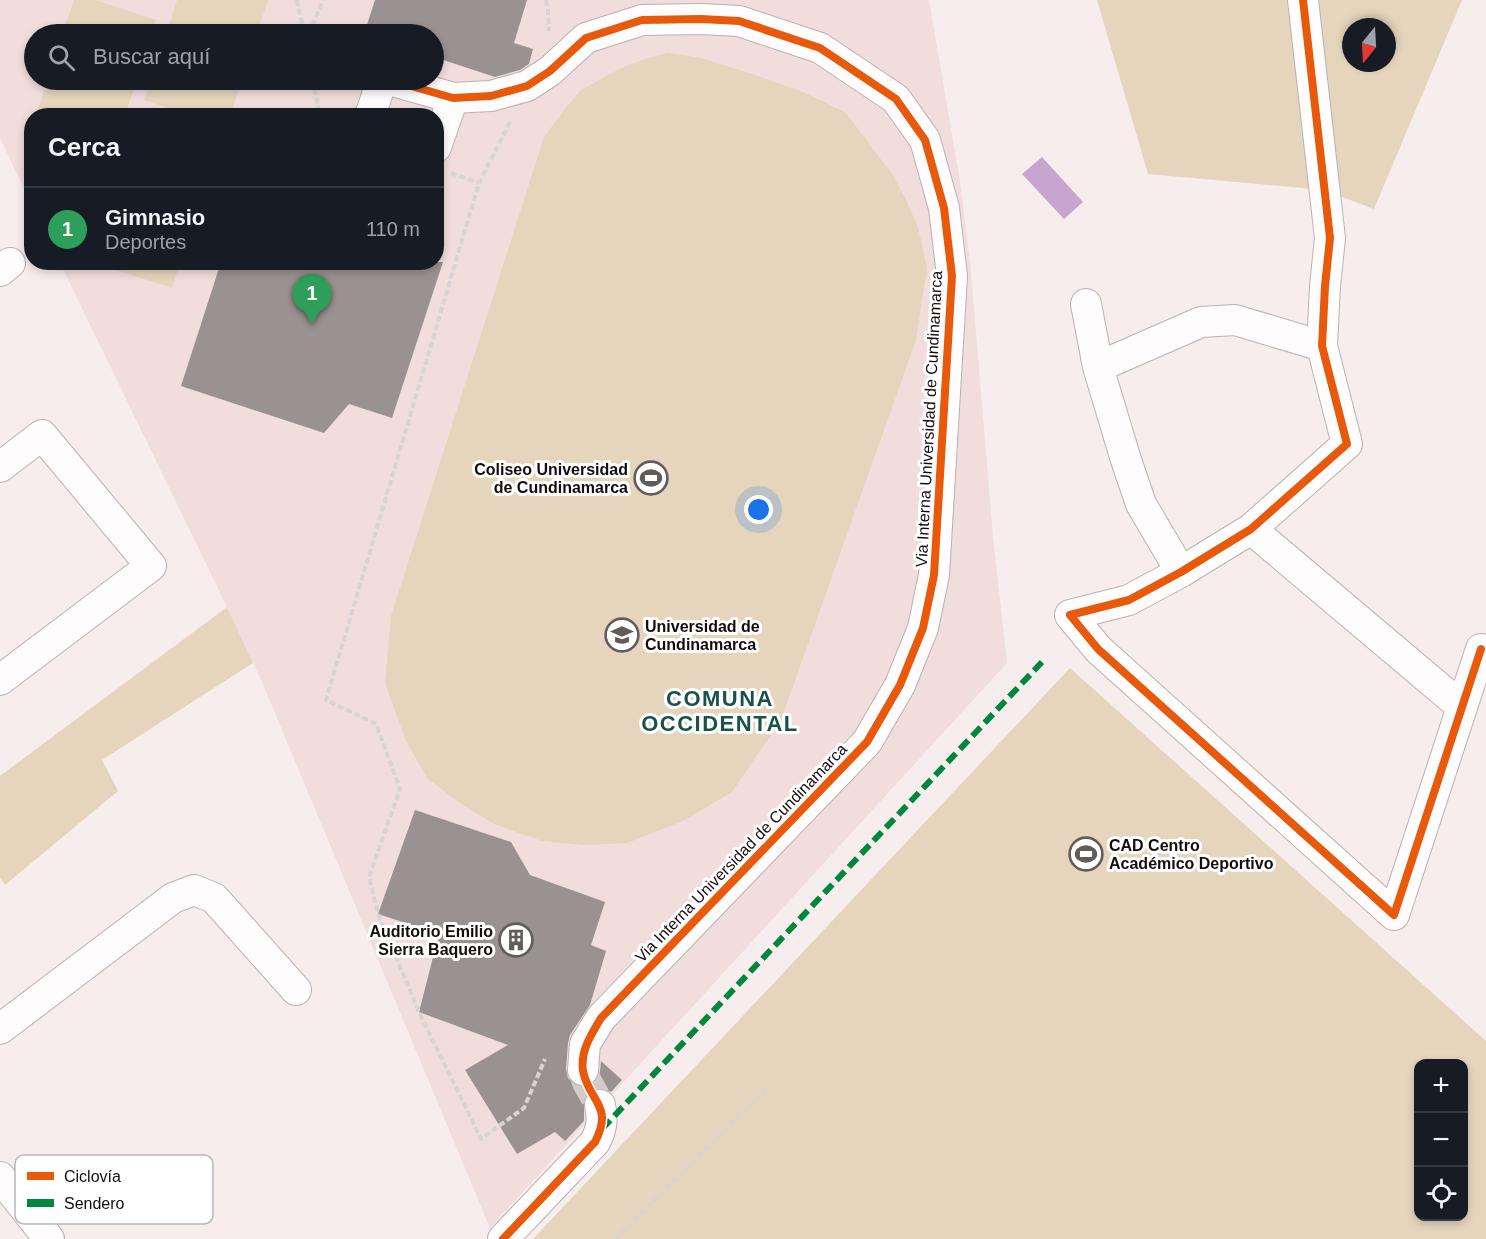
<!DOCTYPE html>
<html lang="es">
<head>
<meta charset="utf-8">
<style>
  body { margin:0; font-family:Arial,sans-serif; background:#20242c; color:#f1f3f6 }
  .controls { position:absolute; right:18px; bottom:18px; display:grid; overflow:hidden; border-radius:12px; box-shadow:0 3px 9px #0003 }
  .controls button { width:54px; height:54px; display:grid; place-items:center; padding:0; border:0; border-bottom:2px solid #363941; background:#171b24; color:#f1f3f6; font:30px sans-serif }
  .compass { position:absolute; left:1342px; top:18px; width:54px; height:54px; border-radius:50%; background:#171b24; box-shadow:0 3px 9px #0003; rotate:198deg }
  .you { position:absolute; left:759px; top:510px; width:21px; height:21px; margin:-15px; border:4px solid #fff; border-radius:50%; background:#1a73e8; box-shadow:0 0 0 9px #1a73e833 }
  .badge { display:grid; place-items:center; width:39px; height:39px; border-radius:50%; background:#1a73e8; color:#fff; font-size:20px; font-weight:700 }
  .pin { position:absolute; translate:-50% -50px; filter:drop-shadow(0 2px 3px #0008) }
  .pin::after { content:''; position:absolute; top:32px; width:21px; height:18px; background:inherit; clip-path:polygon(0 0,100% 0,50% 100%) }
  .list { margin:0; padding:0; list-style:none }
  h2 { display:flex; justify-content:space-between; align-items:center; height:78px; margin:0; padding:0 24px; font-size:26px }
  h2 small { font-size:20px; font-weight:400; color:#9ea1a6 }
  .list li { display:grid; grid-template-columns:39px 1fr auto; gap:18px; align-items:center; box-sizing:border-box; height:84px; padding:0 24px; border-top:2px solid #363941 }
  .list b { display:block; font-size:22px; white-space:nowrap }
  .list p { margin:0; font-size:20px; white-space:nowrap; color:#9ea1a6 }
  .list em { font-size:20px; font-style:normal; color:#9ea1a6 }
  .icon { flex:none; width:33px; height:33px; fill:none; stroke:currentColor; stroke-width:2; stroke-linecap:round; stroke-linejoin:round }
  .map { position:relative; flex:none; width:1486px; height:1239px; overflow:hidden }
  .search { position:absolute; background:#171b24; box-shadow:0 3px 9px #0003; left:24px; top:24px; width:420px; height:66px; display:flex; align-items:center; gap:15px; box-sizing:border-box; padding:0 21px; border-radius:33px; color:#9ea1a6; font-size:22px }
  .panel { position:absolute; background:#171b24; box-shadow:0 3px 9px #0003; left:24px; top:108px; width:420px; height:162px; border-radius:24px }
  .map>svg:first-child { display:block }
</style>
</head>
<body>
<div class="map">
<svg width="1486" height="1239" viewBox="0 0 1486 1239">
  <rect width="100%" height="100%" fill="#f8eded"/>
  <path fill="#f1dddc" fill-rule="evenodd" d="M 0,0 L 929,0 L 960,181 L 970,262 L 993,536 L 1007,663 L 490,1228 L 262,682 L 227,607 L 60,263 L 436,262 L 436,116 L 32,116 L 31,204 L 0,138 ZM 34,34 L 434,34 L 434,80 L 34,80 Z"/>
  <path fill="#e5d5bd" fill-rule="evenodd" d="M 74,0 L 95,0 L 156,20 L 151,34 L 62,34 Z
    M 177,0 L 268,0 L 257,34 L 166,34 Z
    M 1097,0 L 1462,0 L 1374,209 L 1324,190 L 1148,174 ZM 1351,27 L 1387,27 L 1387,63 L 1351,63 Z
    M 668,53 L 701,58 L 752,74 L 801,91 L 846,113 L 892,174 L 905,198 L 918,227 L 927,268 L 916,340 L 781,720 L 732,792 L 683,821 L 627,843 L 583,845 L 542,841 L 494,824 L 461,804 L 427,778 L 405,739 L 385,683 L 391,616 L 544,137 L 564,110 L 581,90 L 621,68 L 645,59 Z
    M 48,80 L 137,80 L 125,115 L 36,115 Z
    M 151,80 L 242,80 L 230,116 L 189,115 L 144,100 Z
    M 91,262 L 180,262 L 180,263 L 172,288 Z
    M 227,607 L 253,663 L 102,760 L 118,791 L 5,885 L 0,878 L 0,776 Z
    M 1070,668 L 1486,1041 L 1486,1239 L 533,1239 ZM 1418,1064 L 1464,1064 L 1464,1216 L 1418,1216 Z"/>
  <path fill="#c8a5d0" d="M 1042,157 L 1083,202 L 1064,219 L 1022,174 Z"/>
  <path fill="#9a9290" d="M 375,0 L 527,0 L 514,43 L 533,49 L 529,64 L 520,70 L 495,77 L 434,57 L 434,34 L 364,34 Z
    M 221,262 L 443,262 L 392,418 L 349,404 L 324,433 L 181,386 Z
    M 415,810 L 511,842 L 530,875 L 605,902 L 591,945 L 606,951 L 590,1005 L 570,1035 L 568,1043 L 566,1069 L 568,1078 L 574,1084 L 581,1087 L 590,1086 L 597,1079 L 600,1071 L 601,1061 L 622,1080 L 611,1092 L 605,1089 L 597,1088 L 588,1092 L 584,1100 L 584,1121 L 565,1141 L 555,1132 L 517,1154 L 465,1070 L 508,1045 L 419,1012 L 439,934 L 378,914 Z"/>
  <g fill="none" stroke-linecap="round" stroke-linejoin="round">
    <path stroke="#d6cbcb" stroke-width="30" stroke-dasharray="30 15" stroke-linecap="butt" d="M 583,1070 L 587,1082 L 600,1105"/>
    <defs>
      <path id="minor" d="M 1303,0 L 1330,238 L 1325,286 L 1322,346 L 1347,444 L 1251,529 L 1181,572 L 1129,600 L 1070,615 L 1098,649 L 1394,915 L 1481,649
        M 390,80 L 453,98 L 491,96 L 527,86 L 550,71 L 586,38 L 642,20 L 701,19 L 739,21 L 820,48 L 896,99 L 925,140 L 944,208 L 952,276 L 934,575 L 923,628 L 900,685 L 867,742 L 601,1018 L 585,1044 L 583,1070
        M 370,116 L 382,80
        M 436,147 L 453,98
        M 0,271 L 10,263
        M 1086,304 L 1098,367 L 1126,460 L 1141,504 L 1181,572
        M 1098,367 L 1201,322 L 1235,320 L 1322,346
        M 0,467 L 42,435 L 151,566 L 0,680
        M 1251,529 L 1462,707
        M 0,1029 L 173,898 L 194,890 L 214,898 L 296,990
        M 0,1177 L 49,1239
        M 503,1239 L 595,1142 C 602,1129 603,1119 600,1105"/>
    </defs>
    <use href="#minor" stroke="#bab1b0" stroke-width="32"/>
    <path stroke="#d7d4d4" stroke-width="4" stroke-dasharray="6 3" stroke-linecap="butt" d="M 297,0 L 304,34
      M 546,0 L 548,10 L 549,31
      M 309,34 L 323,0
      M 313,80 L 320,116
      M 510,122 L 479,183 L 326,700 L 376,724 L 400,789 L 369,877 L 378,914 L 419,1012 L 481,1139 L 524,1108 L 545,1059
      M 451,173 L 479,183
      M 615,1239 L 767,1088"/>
    <use href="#minor" stroke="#fefcfc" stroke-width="30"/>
    <path stroke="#00873e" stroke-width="6" stroke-dasharray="12 6" stroke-linecap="butt" d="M 602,1129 L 1042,662"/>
    <defs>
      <path id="cycleway" d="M 1303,0 L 1330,238 L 1325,286 L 1322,346 L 1347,444 L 1251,529 L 1181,572 L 1129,600 L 1070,615 L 1098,649 L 1394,915 L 1481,649
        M 390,80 L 453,98 L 491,96 L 527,86 L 550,71 L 586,38 L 642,20 L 701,19 L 739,21 L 820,48 L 896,99 L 925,140 L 944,208 L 952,276 L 934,575 L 923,628 L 900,685 L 867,742 L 601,1018 C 591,1035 580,1051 583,1071 C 589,1102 614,1105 595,1142 L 503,1239"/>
    </defs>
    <use href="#cycleway" stroke="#fff" stroke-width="11"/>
    <use href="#cycleway" stroke="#e8590c" stroke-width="8"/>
  </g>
  <defs>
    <symbol id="stadium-ring" viewBox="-11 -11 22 22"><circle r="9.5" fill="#fff" stroke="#635b5a" stroke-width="1.5"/><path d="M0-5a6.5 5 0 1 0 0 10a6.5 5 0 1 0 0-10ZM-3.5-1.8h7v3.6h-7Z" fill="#635b5a"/></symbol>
    <symbol id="university-ring" viewBox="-11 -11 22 22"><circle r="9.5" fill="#fff" stroke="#635b5a" stroke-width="1.5"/><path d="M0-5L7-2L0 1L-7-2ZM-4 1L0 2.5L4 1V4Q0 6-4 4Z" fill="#635b5a"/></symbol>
    <symbol id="building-ring" viewBox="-11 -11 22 22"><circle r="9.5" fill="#fff" stroke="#635b5a" stroke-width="1.5"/><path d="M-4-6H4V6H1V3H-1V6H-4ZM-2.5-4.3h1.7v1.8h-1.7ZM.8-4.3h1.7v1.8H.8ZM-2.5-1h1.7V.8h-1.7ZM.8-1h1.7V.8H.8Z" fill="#635b5a"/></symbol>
  </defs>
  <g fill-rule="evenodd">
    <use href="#stadium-ring" x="632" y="459" width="38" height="38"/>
    <use href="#university-ring" x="603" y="616" width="38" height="38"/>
    <use href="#stadium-ring" x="1067" y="835" width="38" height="38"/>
    <use href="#building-ring" x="497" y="921" width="38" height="38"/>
  </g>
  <g text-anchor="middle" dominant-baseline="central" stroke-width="6" stroke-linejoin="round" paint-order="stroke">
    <g font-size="16" fill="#130c0b" stroke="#fff">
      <text transform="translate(929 419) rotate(-87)">Via Interna Universidad de Cundinamarca</text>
      <text transform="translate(741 853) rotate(-46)">Via Interna Universidad de Cundinamarca</text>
    </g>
    <g font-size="16" font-weight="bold" fill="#130c0b" stroke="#fff" text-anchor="end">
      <text x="628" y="469">Coliseo Universidad<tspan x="628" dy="18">de Cundinamarca</tspan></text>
      <text x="645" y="626" text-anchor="start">Universidad de<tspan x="645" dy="18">Cundinamarca</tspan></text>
      <text x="1109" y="845" text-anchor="start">CAD Centro<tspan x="1109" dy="18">Académico Deportivo</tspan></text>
      <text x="493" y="931">Auditorio Emilio<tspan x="493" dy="18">Sierra Baquero</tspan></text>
    </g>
    <g font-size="22" font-weight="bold" letter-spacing="1.5" fill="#195249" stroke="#fff">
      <text x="720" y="698">COMUNA<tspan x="720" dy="25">OCCIDENTAL</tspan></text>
    </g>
  </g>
  <rect x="15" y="1155" width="198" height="69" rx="9" fill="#fff" stroke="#b8b6b6" stroke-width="1.5"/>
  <rect x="27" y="1172" width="27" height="8" fill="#e8590c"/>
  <rect x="27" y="1199" width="27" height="8" fill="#00873e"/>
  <g font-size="16" fill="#130c0b">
    <text x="64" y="1182">Ciclovía</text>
    <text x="64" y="1209">Sendero</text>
  </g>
</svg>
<div class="controls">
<button>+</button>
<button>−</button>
<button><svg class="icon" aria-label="locate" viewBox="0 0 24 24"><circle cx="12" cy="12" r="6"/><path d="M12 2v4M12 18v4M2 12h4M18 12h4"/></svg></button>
</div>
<svg class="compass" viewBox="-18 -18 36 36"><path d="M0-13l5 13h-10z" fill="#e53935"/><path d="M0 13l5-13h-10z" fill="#9ea1a6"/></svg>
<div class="you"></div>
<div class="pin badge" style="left:312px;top:324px;background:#2e9e5b">1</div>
<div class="search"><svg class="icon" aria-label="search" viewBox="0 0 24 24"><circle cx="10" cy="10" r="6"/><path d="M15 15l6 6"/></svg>Buscar aquí</div>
<section class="panel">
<h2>Cerca<small></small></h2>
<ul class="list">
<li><span class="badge" style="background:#2e9e5b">1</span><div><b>Gimnasio</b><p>Deportes</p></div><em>110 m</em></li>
</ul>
</section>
</div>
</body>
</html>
